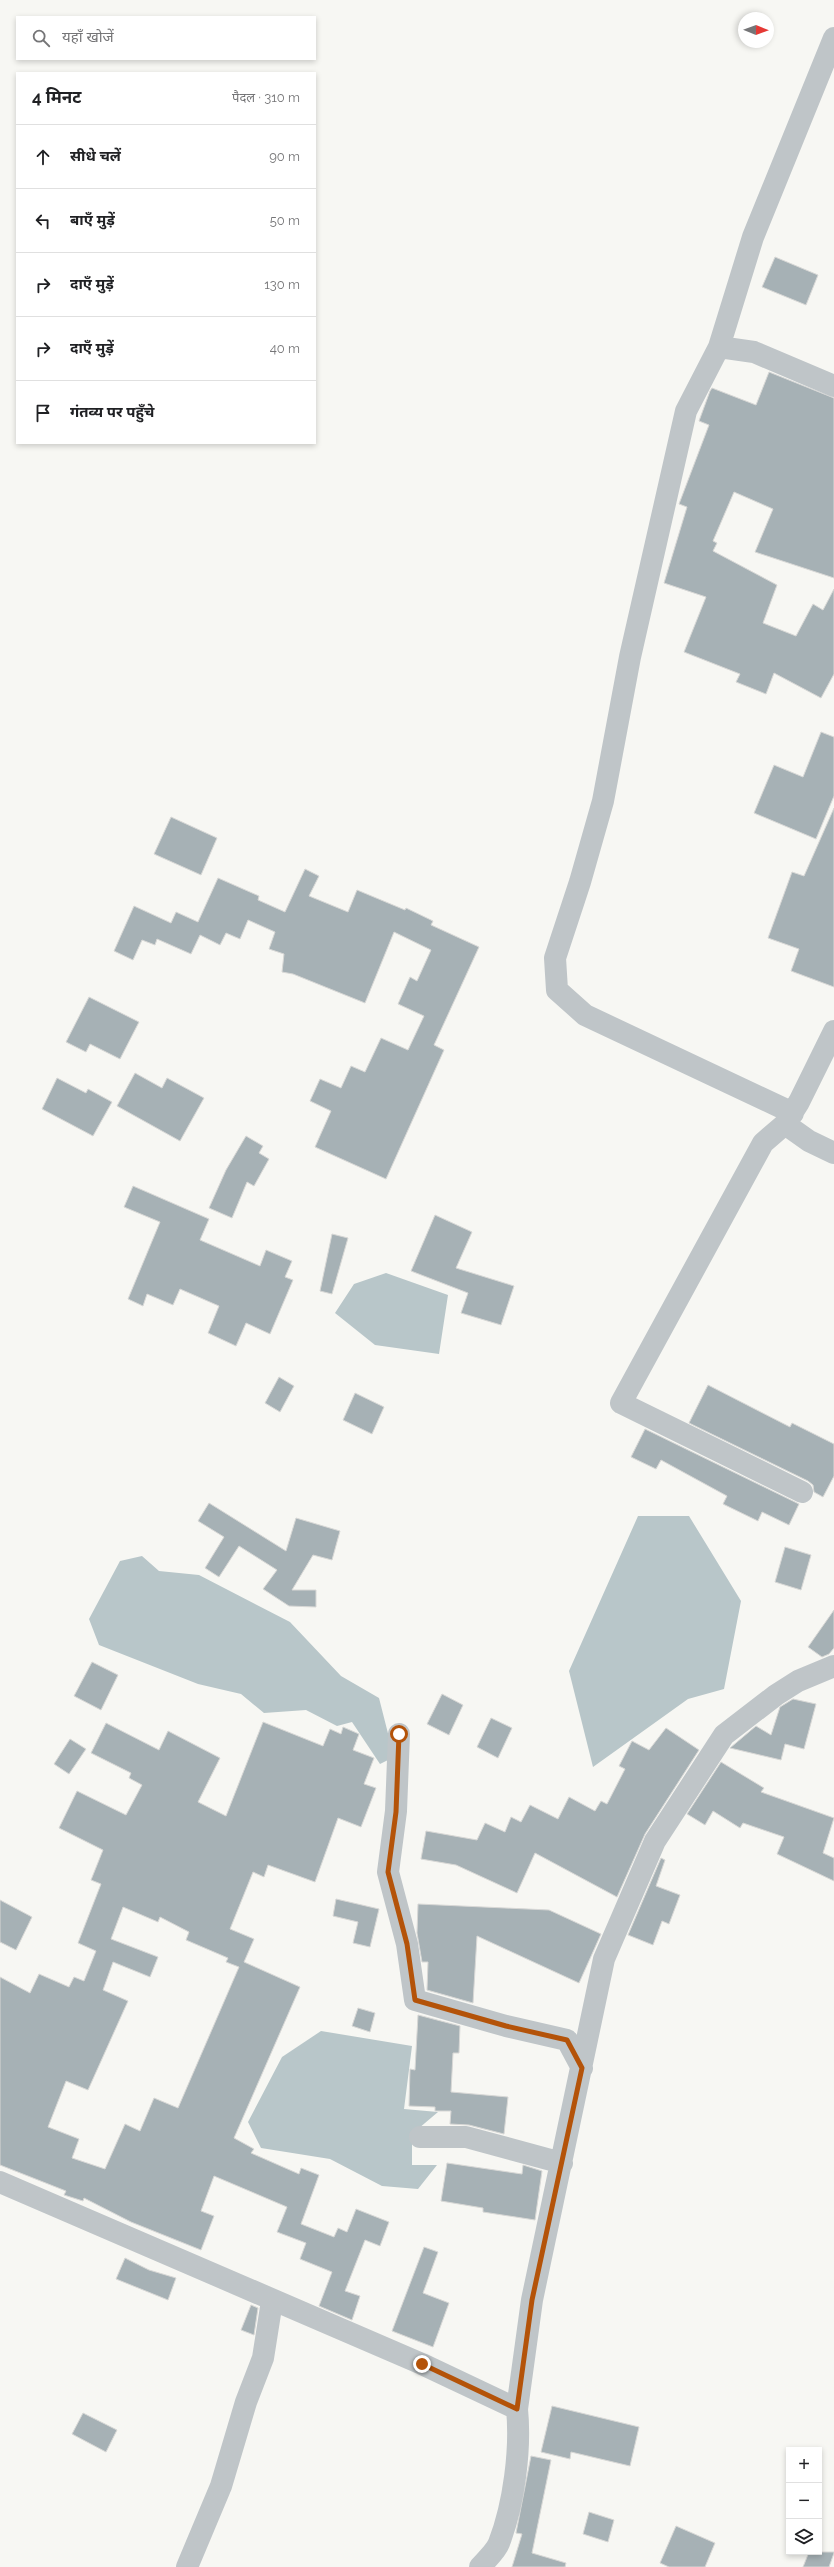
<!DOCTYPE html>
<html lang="hi">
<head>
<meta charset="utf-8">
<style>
  body { margin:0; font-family:Raleway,"Noto Sans Devanagari",sans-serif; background:#f2f2f2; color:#202124 }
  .controls { position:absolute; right:12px; bottom:12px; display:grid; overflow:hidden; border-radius:0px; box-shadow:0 2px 6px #0003 }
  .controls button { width:36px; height:36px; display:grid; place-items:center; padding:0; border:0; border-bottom:1px solid #e0e0e0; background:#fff; color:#202124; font:20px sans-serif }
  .compass { position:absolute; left:738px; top:12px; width:36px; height:36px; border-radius:50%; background:#fff; box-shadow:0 2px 6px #0003; rotate:91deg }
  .stop { position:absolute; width:12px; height:12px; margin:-9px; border:3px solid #b45309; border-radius:50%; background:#fff }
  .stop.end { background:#b45309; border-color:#fff; box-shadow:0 1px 4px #0008 }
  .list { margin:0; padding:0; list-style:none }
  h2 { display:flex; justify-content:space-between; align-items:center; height:52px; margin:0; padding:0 16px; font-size:17px }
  h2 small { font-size:13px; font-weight:400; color:#757577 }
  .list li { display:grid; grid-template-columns:26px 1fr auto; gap:12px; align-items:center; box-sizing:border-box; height:64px; padding:0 16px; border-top:1px solid #e0e0e0 }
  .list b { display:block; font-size:15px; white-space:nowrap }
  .list em { font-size:13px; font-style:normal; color:#757577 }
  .icon { flex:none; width:22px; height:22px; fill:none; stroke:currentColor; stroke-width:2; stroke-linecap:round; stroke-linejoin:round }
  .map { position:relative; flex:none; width:834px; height:2567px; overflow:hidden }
  .search { position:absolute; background:#fff; box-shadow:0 2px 6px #0003; left:16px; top:16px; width:300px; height:44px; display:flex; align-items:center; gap:10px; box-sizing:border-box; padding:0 14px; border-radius:0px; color:#757577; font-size:15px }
  .panel { position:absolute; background:#fff; box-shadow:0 2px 6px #0003; left:16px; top:72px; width:300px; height:372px; border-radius:0px }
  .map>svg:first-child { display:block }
</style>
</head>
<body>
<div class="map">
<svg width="834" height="2567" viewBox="0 0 834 2567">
  <rect width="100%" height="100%" fill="#f7f7f3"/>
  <path fill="#b8c6c9" d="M 386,1273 L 448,1295 L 439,1354 L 375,1345 L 335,1313 L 354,1284 Z
    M 638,1516 L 689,1516 L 741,1601 L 724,1689 L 688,1699 L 593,1767 L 569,1671 Z
    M 142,1556 L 159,1571 L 199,1575 L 290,1622 L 341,1676 L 379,1698 L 394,1757 L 380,1764 L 352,1722 L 337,1726 L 306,1710 L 264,1713 L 241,1694 L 198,1684 L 99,1645 L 89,1619 L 120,1561 Z
    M 321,2031 L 412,2046 L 404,2109 L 438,2112 L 412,2134 L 412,2165 L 437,2165 L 418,2189 L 382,2186 L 330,2159 L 261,2148 L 248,2122 L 282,2057 Z"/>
  <path fill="#a6b1b5" stroke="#d8d8d6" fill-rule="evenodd" d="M 775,257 L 818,275 L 806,305 L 762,287 Z
    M 769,372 L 834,398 L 834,578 L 755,552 L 773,509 L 734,492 L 713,541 L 717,543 L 713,551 L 777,585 L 763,623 L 796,636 L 813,604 L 823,610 L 834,589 L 834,674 L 821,698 L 774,673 L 766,694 L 736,682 L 740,674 L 684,652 L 706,597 L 664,583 L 687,507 L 679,504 L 709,425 L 699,421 L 710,391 L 712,388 L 756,405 Z
    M 821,732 L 834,737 L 834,796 L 816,839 L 754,813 L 774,765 L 803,777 Z
    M 834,808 L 834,987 L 791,971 L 799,949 L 768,938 L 792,872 L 804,876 Z
    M 171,817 L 217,838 L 201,875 L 154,854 Z
    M 305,869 L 319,876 L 309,896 L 348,912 L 357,890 L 405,910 L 406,908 L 433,921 L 431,925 L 479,947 L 434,1045 L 444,1050 L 386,1179 L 315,1147 L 331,1111 L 310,1101 L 320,1079 L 341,1088 L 351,1066 L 365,1072 L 381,1038 L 408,1050 L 424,1016 L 398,1004 L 410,977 L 417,981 L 431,950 L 394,932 L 365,1003 L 293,974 L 282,972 L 284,954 L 269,949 L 275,932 L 248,920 L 240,939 L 226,933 L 220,945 L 200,935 L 191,954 L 157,939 L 155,945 L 142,940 L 133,960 L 114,951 L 134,906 L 171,923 L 176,912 L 198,922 L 218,878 L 259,896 L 258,900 L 285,912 Z
    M 89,997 L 139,1022 L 120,1059 L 90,1044 L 86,1052 L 66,1042 Z
    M 135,1073 L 162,1088 L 167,1078 L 204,1098 L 180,1141 L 117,1106 Z
    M 57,1078 L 86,1093 L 88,1089 L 112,1102 L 93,1136 L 42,1109 Z
    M 246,1136 L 263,1146 L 259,1153 L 269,1159 L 254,1186 L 247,1182 L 232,1218 L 209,1208 L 226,1170 Z
    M 133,1186 L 209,1219 L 200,1240 L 260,1266 L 266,1250 L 292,1261 L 285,1277 L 293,1280 L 270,1334 L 246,1323 L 236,1346 L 208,1333 L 219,1306 L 180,1289 L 173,1305 L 147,1294 L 143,1306 L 128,1299 L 160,1222 L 124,1207 Z
    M 435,1215 L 472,1232 L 456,1268 L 514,1286 L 501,1325 L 461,1313 L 468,1293 L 411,1271 Z
    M 332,1234 L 348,1238 L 332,1294 L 320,1291 Z
    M 279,1377 L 294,1386 L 280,1412 L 265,1403 Z
    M 708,1385 L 790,1427 L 792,1423 L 834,1444 L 834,1476 L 823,1497 L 814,1492 L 813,1485 L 808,1481 L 689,1423 Z
    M 355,1393 L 384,1407 L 372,1434 L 343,1420 Z
    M 645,1429 L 799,1504 L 789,1525 L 762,1512 L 758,1521 L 723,1504 L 727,1496 L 661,1460 L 656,1469 L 631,1457 Z
    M 209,1503 L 286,1551 L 296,1518 L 340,1531 L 332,1560 L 313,1555 L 292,1590 L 316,1590 L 316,1607 L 289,1606 L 263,1589 L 277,1570 L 239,1546 L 219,1577 L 205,1568 L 224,1537 L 198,1521 Z
    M 785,1547 L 811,1555 L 801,1590 L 775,1582 Z
    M 834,1610 L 834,1648 L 829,1654 L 822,1657 L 808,1647 Z
    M 92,1662 L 118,1675 L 101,1710 L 74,1696 Z
    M 442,1694 L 463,1705 L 449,1735 L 427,1724 Z
    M 793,1699 L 816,1704 L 804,1749 L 785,1744 L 781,1760 L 730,1748 L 756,1726 L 771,1735 L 780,1707 Z
    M 491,1718 L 512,1728 L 498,1758 L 477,1747 Z
    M 263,1722 L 323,1746 L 330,1729 L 341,1734 L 343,1727 L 359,1734 L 353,1750 L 374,1758 L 364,1784 L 376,1788 L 361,1827 L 338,1818 L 315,1882 L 268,1865 L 264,1877 L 253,1872 L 230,1929 L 254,1939 L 244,1962 L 300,1987 L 234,2138 L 254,2149 L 251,2153 L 299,2174 L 301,2168 L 319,2175 L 301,2224 L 334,2237 L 338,2228 L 347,2232 L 356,2209 L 389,2222 L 380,2246 L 365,2240 L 345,2291 L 360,2296 L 352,2320 L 319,2306 L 332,2272 L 300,2259 L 306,2243 L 277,2232 L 287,2207 L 214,2176 L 201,2211 L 214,2216 L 201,2250 L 131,2222 L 84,2198 L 83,2201 L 64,2195 L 66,2191 L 0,2165 L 0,1977 L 30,1993 L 39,1974 L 69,1987 L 74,1977 L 84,1981 L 96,1951 L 78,1943 L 101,1884 L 91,1880 L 103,1850 L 59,1828 L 77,1791 L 126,1815 L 142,1785 L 129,1778 L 131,1773 L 91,1753 L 106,1723 L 159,1750 L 168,1731 L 220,1758 L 198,1802 L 226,1816 ZM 123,1907 L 158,1922 L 160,1917 L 189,1932 L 186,1940 L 228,1958 L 226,1962 L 239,1967 L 178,2108 L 154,2098 L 140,2131 L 125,2124 L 105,2169 L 72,2158 L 79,2139 L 48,2127 L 66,2081 L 88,2090 L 128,2001 L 103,1990 L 113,1962 L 150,1977 L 158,1957 L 111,1939 Z
    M 666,1728 L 699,1750 L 645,1834 L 617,1897 L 535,1853 L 517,1893 L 456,1865 L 421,1859 L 426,1831 L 477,1840 L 485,1823 L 505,1832 L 511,1817 L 521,1822 L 530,1805 L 558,1819 L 569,1797 L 595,1811 L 601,1801 L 607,1804 L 625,1769 L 619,1766 L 632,1741 L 649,1750 Z
    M 70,1739 L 86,1749 L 69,1774 L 54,1764 Z
    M 721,1762 L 764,1788 L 761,1792 L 834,1818 L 823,1853 L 834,1858 L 834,1881 L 777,1854 L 784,1837 L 743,1823 L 740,1828 L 713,1811 L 705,1825 L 687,1814 Z
    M 661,1858 L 665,1860 L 656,1886 L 680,1895 L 669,1924 L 662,1921 L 653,1945 L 628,1935 Z
    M 336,1899 L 379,1909 L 370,1947 L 353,1943 L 358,1922 L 333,1916 Z
    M 0,1900 L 32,1917 L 16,1950 L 0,1942 Z
    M 418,1904 L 549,1910 L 601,1934 L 579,1983 L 477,1936 L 473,2003 L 427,1990 L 428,1962 L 422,1962 L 417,1933 Z
    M 358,2008 L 375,2013 L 370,2032 L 352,2026 Z
    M 418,2015 L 460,2026 L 459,2053 L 453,2053 L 451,2092 L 508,2097 L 504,2134 L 469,2125 L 450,2124 L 451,2111 L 435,2111 L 435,2107 L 409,2106 L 410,2069 L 415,2070 Z
    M 447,2163 L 522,2174 L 523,2165 L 542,2171 L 535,2220 L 483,2212 L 483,2208 L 441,2201 Z
    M 424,2247 L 438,2252 L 423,2293 L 449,2303 L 433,2347 L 392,2331 Z
    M 125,2258 L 149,2270 L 176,2278 L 168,2300 L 116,2279 Z
    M 251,2305 L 258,2308 L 254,2335 L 241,2330 Z
    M 552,2406 L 639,2427 L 630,2466 L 571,2452 L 570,2459 L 541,2452 Z
    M 83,2413 L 117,2430 L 106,2452 L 72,2434 Z
    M 531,2456 L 551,2460 L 532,2553 L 566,2563 L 565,2567 L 512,2567 L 522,2534 L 516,2533 Z
    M 589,2512 L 614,2520 L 608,2542 L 583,2534 Z
    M 676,2526 L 715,2543 L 705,2567 L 669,2567 L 660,2563 Z
    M 809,2552 L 834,2552 L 834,2553 L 829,2567 L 803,2567 Z"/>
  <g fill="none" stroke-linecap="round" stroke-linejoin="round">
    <path stroke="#bfc5c8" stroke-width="22" d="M 719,347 L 753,237 L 834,38
      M 834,1031 L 799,1102 L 785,1124 L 809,1141 L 834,1153
      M 793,1113 L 585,1015 L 557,990 L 555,958 L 580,882 L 603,801 L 630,657 L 686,411 L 719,347 L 754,352 L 834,386
      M 785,1124 L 763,1143 L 621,1403 L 802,1492
      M 399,1734 L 396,1811 L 388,1872 L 407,1944 L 415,2000 L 506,2026 L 567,2040 L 582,2068
      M 420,2137 L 466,2137 L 562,2163
      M 517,2409 L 532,2300 L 604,1959 L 655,1841 L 724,1735 L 776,1695 L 798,1681 L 834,1666
      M 187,2567 L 221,2486 L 246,2402 L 263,2358 L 272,2301"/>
    <path stroke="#bfc5c8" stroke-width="22" d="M 0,2182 L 422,2364 L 517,2409 C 521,2449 514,2504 499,2543 C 496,2551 486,2560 480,2567"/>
  </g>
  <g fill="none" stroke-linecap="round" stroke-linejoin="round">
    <path stroke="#b45309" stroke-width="5" d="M 399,1734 L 396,1812 L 388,1872 L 407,1944 L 415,2000 L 506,2026 L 567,2040 L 582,2068 L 532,2300 L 517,2409 L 422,2364"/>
  </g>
</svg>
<div class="controls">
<button>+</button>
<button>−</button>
<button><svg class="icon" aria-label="layers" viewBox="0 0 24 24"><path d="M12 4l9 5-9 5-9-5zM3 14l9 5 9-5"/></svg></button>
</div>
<svg class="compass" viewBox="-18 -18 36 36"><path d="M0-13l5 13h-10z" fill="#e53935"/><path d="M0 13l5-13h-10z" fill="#757577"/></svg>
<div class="stop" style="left:399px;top:1734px"></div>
<div class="stop end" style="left:422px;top:2364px"></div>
<div class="search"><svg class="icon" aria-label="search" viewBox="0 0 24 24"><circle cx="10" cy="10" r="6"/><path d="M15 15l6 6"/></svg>यहाँ खोजें</div>
<section class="panel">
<h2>4 मिनट<small>पैदल · 310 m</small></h2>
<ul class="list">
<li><svg class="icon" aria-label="ahead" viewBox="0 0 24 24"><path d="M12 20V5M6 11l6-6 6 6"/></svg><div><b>सीधे चलें</b></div><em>90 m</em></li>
<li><svg class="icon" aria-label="left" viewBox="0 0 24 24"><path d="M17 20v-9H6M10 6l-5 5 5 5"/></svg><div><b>बाएँ मुड़ें</b></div><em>50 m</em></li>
<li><svg class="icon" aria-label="right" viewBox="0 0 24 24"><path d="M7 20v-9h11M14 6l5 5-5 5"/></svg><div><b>दाएँ मुड़ें</b></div><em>130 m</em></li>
<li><svg class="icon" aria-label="right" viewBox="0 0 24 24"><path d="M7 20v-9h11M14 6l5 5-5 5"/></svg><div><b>दाएँ मुड़ें</b></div><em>40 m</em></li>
<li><svg class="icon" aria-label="arrive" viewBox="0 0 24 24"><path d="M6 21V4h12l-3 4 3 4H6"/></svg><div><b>गंतव्य पर पहुँचे</b></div></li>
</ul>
</section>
</div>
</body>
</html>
